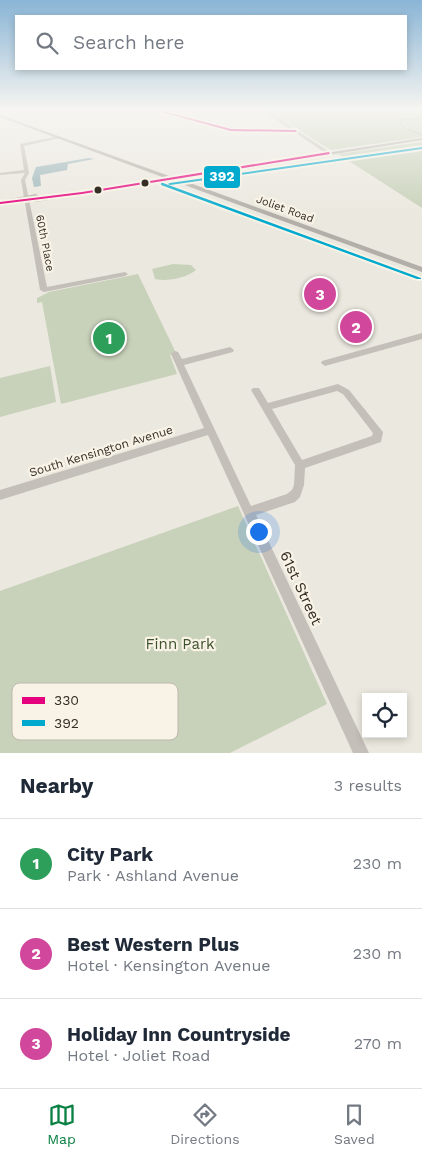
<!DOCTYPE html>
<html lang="en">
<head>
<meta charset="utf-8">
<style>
  body { margin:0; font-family:"Work Sans",sans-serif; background:#f2f2f3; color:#1f2937 }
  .controls { position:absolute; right:15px; bottom:15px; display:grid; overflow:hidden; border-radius:0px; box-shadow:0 2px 8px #0003 }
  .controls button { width:45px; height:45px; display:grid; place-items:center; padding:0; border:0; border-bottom:1px solid #e0e1e3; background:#fff; color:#1f2937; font:25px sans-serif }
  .you { position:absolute; left:258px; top:531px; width:18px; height:18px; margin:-12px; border:4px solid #fff; border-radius:50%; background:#1a73e8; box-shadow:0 0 0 8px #1a73e833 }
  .badge { display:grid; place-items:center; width:32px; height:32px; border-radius:50%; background:#0b8043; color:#fff; font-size:16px; font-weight:700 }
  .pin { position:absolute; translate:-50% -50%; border:2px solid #fff; box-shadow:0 1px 5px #0006 }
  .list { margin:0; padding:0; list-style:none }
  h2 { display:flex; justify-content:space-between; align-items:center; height:65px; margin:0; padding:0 20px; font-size:21px }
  h2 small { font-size:16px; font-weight:400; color:#747a83 }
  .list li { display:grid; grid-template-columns:32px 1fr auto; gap:15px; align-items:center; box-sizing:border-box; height:90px; padding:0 20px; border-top:1px solid #e0e1e3 }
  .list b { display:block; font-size:19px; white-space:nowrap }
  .list p { margin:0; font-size:16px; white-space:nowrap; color:#747a83 }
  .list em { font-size:16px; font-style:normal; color:#747a83 }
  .icon { flex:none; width:28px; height:28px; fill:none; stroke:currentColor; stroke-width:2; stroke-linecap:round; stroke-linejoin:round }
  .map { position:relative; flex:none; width:422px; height:753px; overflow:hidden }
  .search { position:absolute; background:#fff; box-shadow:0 2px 8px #0003; left:15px; right:15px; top:15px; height:55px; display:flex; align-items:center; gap:12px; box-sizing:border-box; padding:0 18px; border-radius:0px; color:#747a83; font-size:19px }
  .sheet { height:335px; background:#fff }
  nav { display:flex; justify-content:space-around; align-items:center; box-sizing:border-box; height:70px; border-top:1px solid #e0e1e3; background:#fff; font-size:14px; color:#747a83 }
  nav a { display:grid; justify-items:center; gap:2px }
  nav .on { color:#0b8043 }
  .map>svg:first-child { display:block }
</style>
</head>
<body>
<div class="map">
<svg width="422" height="753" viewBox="0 0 422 753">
  <rect width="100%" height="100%" fill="#ebe8df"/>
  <path fill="#c8d1ba" d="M 265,109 L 422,109 L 422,137 L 331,150 Z
    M 422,142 L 422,208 L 338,154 Z
    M 173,264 L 191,265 L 196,270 C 186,278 167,282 155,279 L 152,269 Z
    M 138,274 L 176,353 L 170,355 L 177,374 L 61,404 L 42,302 L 37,303 L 37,298 L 49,292 Z
    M 50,366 L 56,402 L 0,417 L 0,378 Z
    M 238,506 L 327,704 L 230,753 L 0,753 L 0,591 Z"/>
  <path fill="#9db6bb" d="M 89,158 L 94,159 L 68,164 L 67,170 L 40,175 L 41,186 L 34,187 L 32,178 L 36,167 Z"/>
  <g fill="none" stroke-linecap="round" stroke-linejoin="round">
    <path stroke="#9db6bb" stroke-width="1" d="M 411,109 L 422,112
      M 422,119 L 398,120 L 403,127 L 422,135"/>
    <path fill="#c4bfb8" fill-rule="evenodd" d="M 260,109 L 265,109 L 331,153 L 327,154 Z
      M 59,136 L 60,138 L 24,146 L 29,173 L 25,180 L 47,287 L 125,272 L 128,274 L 125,276 L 44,292 L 40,290 L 21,180 L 25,173 L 0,175 L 0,173 L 24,170 L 20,144 Z
      M 422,333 L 422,339 L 325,366 L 321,363 L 322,361 Z
      M 230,347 L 234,350 L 233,352 L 184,365 L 251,506 L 287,494 L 292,490 L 294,485 L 295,465 L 251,390 L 253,388 L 259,388 L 268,403 L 338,384 L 349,390 L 383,432 L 381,442 L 305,468 L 304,485 L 300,497 L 295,502 L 256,515 L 369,753 L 353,753 L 208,435 L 0,500 L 0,490 L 204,428 L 171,354 L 175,351 L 178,352 L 182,359 ZM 337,391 L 343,394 L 373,433 L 372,436 L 302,460 L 272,409 Z"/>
    <path fill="#b3aea8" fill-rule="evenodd" d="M 0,115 L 172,177 L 422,138 L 422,140 L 179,179 L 422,267 L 422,272 L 171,180 L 36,202 L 27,200 L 0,205 L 0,201 L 36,194 L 39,196 L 36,198 L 165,178 L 0,117 Z"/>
    <defs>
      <path id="bus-1" d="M 150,109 L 155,109 L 231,129 L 296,130 L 297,131 L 296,132 L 231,131 Z
        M 329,152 L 330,154 L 82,194 L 0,204 L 0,202 L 82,192 Z"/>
      <path id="bus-2" d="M 422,147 L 422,149 L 170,185 L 168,184 L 170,183 Z
        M 161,183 L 163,183 L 421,278 L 421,279 L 417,279 L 161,185 Z"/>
    </defs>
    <use href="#bus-1" stroke="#f8f3e6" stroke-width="4"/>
    <use href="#bus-2" stroke="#f8f3e6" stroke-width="4"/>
    <use href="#bus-1" fill="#e5007d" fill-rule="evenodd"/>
    <use href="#bus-2" fill="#00a9ce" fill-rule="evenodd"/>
  </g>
  <linearGradient id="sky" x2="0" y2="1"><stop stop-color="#8ab5d6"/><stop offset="0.51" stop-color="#f6f5f1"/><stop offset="1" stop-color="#f6f5f1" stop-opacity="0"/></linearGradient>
  <rect width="422" height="215" fill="url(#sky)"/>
  <g fill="#342e27" stroke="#f8f3e6" stroke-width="2">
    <circle cx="145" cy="183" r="4.5"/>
    <circle cx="98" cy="190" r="4.5"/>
  </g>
  <g text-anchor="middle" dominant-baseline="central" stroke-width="4.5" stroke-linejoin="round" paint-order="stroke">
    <g font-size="11" fill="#342e27" stroke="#f8f3e6">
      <text transform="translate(285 209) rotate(20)">Joliet Road</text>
      <text transform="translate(45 243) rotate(79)">60th Place</text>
    </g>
    <g font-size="12" fill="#342e27" stroke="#f8f3e6">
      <text transform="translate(101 451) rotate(-17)">South Kensington Avenue</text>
    </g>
    <g font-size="15" fill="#342e27" stroke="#f8f3e6">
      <text transform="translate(301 588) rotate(65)">61st Street</text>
    </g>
    <g font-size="15" fill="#3d512c" stroke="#f8f3e6">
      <text x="180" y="644">Finn Park</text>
    </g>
  </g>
  <rect x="12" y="683" width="166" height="57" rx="8" fill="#f8f3e6" stroke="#bdb8ad" stroke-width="1"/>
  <rect x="22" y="697" width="23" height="7" fill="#e5007d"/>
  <rect x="22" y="720" width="23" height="6" fill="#00a9ce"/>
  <g font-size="14" fill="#342e27">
    <text x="54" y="705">330</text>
    <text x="54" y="728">392</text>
  </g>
  <rect stroke="#f8f3e6" stroke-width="2" x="203" y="165" width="38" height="24" rx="5" fill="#00a9ce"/>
  <g font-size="14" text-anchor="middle" font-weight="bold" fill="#fff">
    <text x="222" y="181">392</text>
  </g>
</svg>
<div class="controls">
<button><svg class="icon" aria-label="locate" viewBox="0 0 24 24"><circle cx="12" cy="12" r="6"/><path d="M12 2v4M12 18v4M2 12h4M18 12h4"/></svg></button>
</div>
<div class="you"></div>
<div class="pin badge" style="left:109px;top:338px;background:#2e9e5b">1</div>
<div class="pin badge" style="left:356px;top:327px;background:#d1479c">2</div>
<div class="pin badge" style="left:320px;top:294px;background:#d1479c">3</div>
<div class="search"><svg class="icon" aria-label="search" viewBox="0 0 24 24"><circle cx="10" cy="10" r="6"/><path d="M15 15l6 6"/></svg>Search here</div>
</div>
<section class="sheet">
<h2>Nearby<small>3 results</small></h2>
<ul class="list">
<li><span class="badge" style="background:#2e9e5b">1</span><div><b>City Park</b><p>Park · Ashland Avenue</p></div><em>230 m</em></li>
<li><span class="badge" style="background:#d1479c">2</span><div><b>Best Western Plus</b><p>Hotel · Kensington Avenue</p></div><em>230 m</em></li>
<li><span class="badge" style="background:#d1479c">3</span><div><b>Holiday Inn Countryside</b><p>Hotel · Joliet Road</p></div><em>270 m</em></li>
</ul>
</section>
<nav>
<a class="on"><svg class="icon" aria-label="map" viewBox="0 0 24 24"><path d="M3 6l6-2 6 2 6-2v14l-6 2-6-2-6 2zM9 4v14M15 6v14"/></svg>Map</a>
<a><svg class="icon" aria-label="directions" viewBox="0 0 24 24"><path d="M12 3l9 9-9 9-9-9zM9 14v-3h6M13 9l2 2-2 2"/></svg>Directions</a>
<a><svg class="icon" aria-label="saved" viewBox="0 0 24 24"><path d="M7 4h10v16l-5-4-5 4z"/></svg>Saved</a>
</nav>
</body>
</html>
